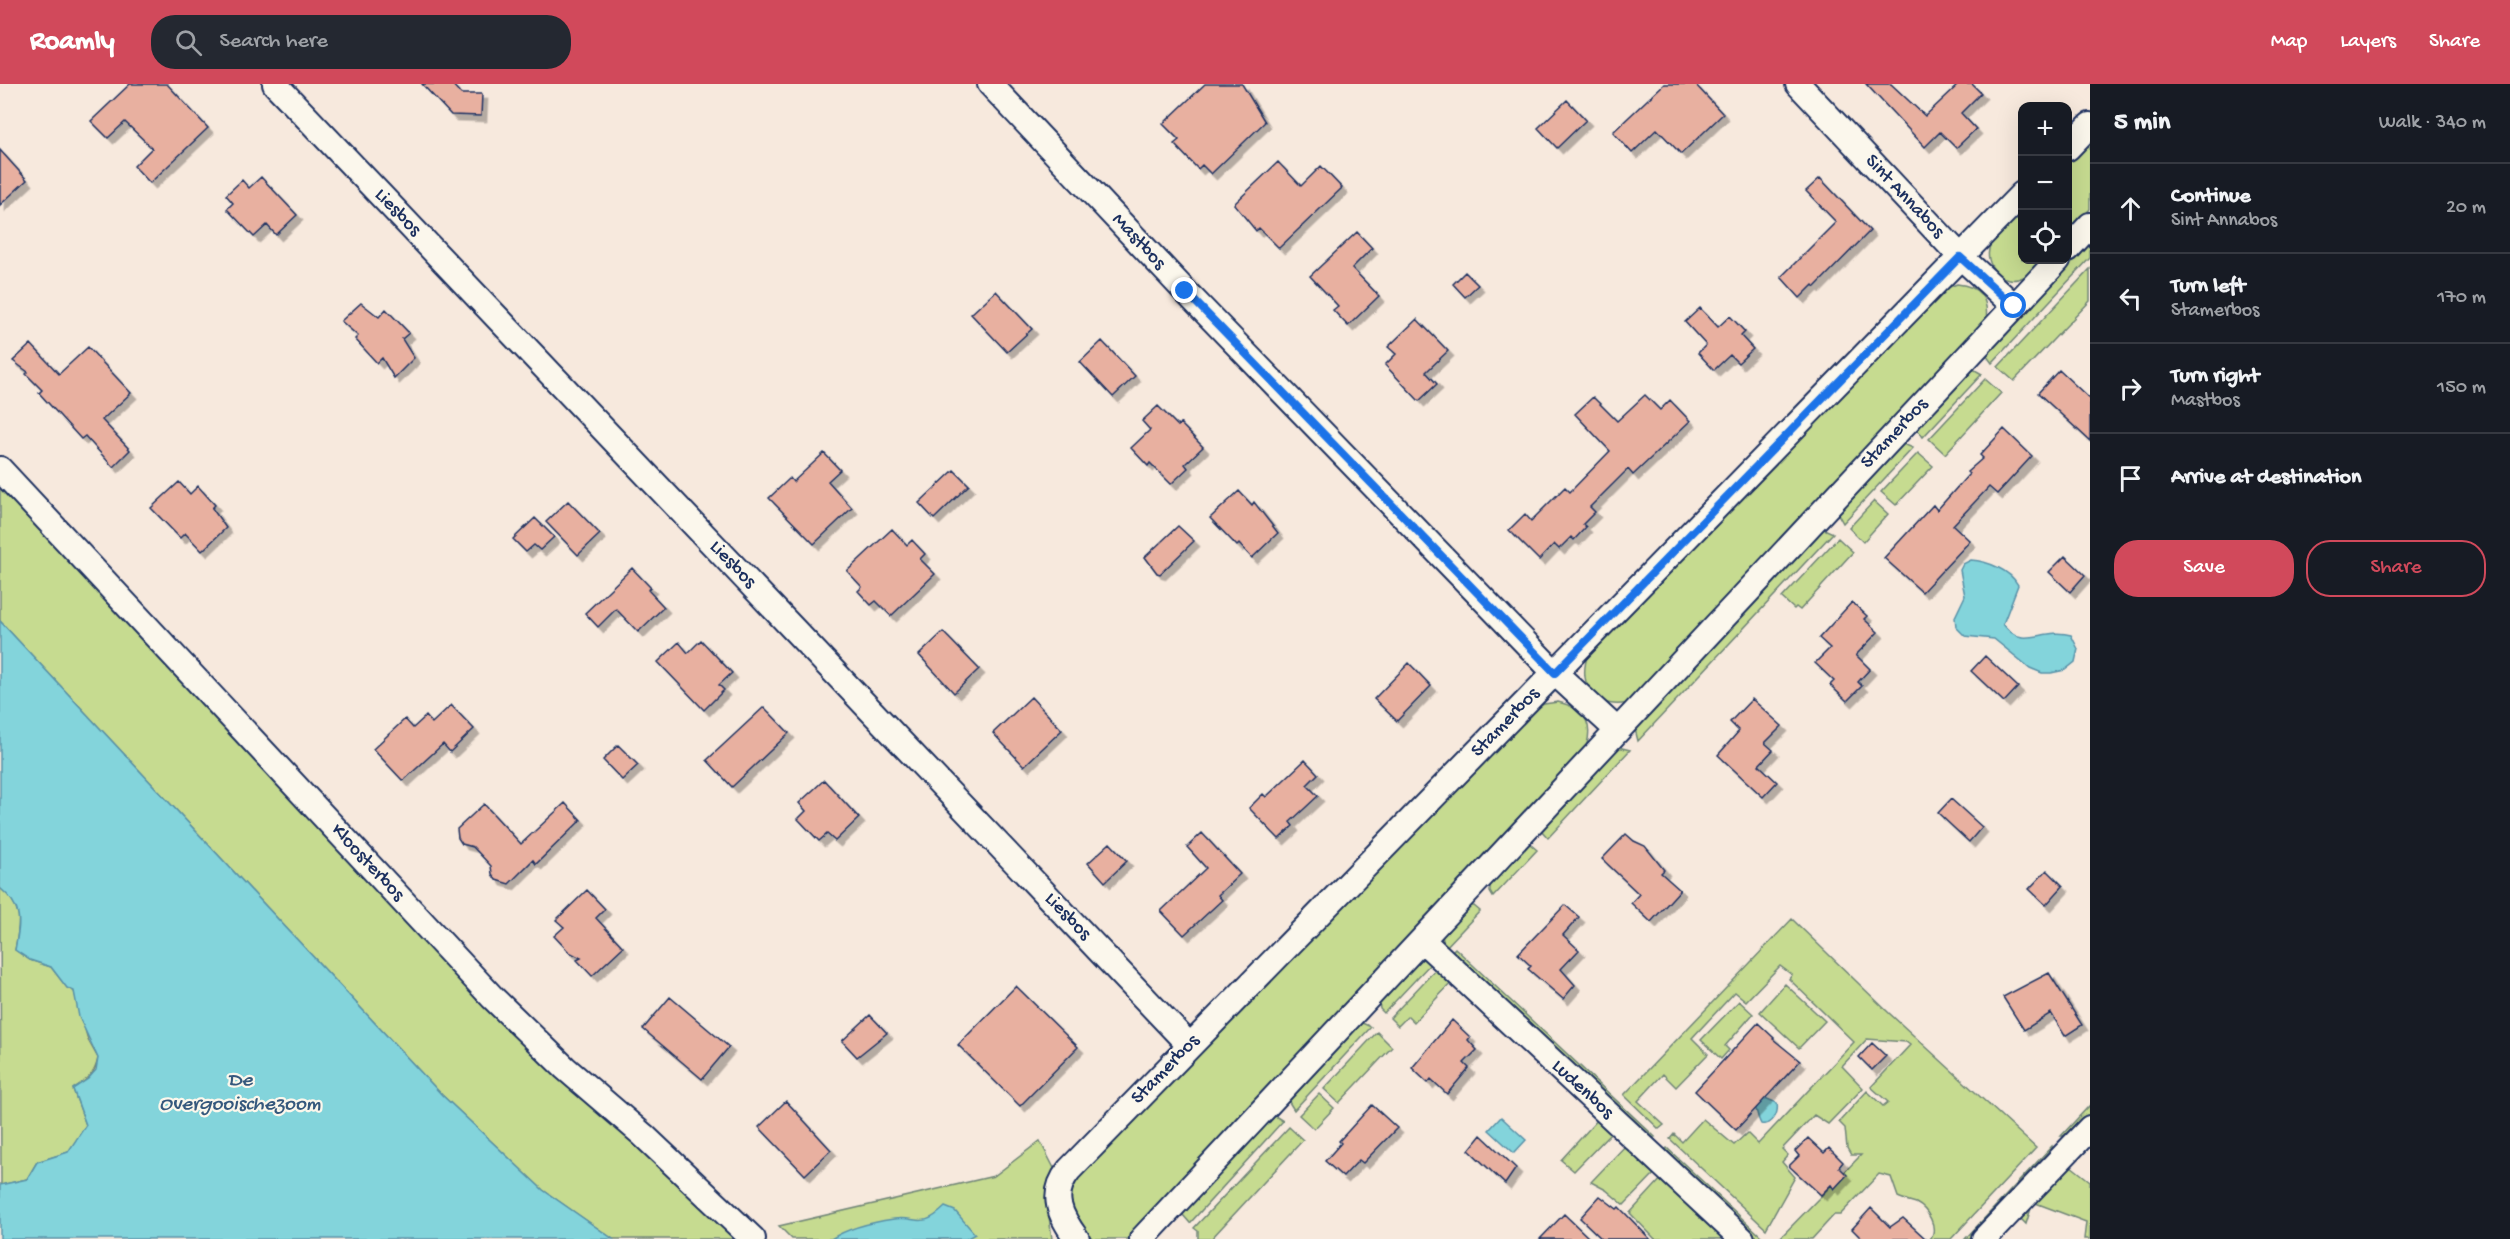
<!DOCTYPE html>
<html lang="en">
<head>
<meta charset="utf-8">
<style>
  body { margin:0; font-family:"Gochi Hand",sans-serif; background:#242831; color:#f1f3f6 }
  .controls { position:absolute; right:18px; top:18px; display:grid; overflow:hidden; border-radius:12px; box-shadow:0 6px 24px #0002 }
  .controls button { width:54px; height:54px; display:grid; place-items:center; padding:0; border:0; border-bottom:2px solid #363941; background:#171b24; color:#f1f3f6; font:30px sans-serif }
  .stop { position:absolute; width:18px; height:18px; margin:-14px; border:4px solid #1a73e8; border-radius:50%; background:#fff }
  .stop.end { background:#1a73e8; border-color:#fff; box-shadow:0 2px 6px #0008 }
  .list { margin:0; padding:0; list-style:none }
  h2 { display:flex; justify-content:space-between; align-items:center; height:78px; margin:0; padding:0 24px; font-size:26px }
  h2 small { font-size:20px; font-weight:400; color:#9ea1a6 }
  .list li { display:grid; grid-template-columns:39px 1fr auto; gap:18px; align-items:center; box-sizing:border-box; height:90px; padding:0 24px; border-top:2px solid #363941 }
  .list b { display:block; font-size:22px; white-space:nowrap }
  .list p { margin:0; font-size:20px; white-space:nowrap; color:#9ea1a6 }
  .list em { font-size:20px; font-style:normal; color:#9ea1a6 }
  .actions { display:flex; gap:12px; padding:18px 24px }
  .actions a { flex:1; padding:14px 0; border:2px solid #d1495b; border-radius:24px; text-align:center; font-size:21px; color:#d1495b }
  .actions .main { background:#d1495b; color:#fff }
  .icon { flex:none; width:33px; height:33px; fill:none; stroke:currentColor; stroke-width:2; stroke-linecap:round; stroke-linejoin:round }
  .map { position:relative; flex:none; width:2090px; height:1155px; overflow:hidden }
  header { display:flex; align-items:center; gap:36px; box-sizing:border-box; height:84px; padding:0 30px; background:#d1495b; color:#fff }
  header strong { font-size:28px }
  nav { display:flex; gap:33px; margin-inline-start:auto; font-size:21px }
  .search { width:420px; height:54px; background:#242831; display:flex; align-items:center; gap:15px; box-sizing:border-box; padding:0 21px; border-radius:24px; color:#9ea1a6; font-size:22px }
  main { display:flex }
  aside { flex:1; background:#171b24 }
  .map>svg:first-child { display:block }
</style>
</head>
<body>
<header>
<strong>Roamly</strong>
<div class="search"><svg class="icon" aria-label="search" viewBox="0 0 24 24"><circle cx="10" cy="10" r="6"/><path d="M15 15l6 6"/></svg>Search here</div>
<nav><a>Map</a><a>Layers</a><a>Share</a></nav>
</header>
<main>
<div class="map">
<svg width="2090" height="1155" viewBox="0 0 2090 1155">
  <defs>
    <filter id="shadow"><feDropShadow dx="5.5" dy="5.5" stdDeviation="0" flood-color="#0004"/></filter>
  </defs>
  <rect width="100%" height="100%" fill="#f7e9dd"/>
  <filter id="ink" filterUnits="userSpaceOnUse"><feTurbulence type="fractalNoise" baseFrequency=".0167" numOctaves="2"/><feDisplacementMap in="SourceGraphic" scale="12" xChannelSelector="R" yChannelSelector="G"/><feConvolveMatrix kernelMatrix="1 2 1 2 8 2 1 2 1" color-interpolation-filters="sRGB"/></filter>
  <g filter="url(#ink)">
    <path fill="#c6db90" stroke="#708577" stroke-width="1.5" d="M 2090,56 L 2090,125 L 2068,149 L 2068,79 Z
      M 2022,125 L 2022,176 L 2043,176 C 2036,183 2029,193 2018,195 C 1998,199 1982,177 1991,159 C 1997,146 2013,135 2022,125 Z
      M 2090,154 L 2090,174 L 1992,279 L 1986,271 L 1989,263 Z
      M 2090,185 L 2090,217 L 2014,297 L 1998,283 Z
      M 1957,200 C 1979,202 1989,214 1986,236 L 1633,618 C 1598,628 1576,604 1588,570 L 1939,211 L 1947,204 Z
      M 1969,286 L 1975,286 L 1982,290 L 1923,353 L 1917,345 L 1919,338 Z
      M 1985,295 L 2001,309 L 1945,370 L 1929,355 Z
      M 1901,359 L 1913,364 L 1843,439 L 1838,430 L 1839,424 Z
      M 1918,369 L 1933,382 L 1896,421 L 1881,408 Z
      M 0,399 L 698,1112 L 735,1155 L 613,1155 L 543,1106 L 442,1011 L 0,537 Z
      M 1874,417 L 1888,430 L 1863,458 L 1849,444 Z
      M 1824,445 L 1833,449 L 1638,657 L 1635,645 L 1817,447 Z
      M 1838,454 L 1853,468 L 1800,526 L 1796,523 L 1794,525 L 1782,514 Z
      M 1558,618 C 1588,625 1596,644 1582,672 L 1132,1153 L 1129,1155 L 1093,1155 C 1074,1136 1066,1127 1072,1100 L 1532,628 L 1544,620 Z
      M 1618,663 L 1630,666 L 1548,754 L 1541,746 L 1544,739 Z
      M 1530,760 L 1537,766 L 1493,813 L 1490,808 L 1490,797 L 1525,761 Z
      M 0,804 C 24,823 20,838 15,866 L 30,876 L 51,883 L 67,904 L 74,907 L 88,956 L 98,974 C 95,991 87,996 73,1005 L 86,1041 L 69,1068 L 37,1078 L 27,1095 L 1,1101 Z
      M 1469,822 L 1474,822 L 1480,827 L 1445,864 L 1442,852 Z
      M 1792,835 L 1889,929 L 2036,1064 L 1951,1155 L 1930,1155 C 1939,1144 1928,1125 1916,1119 C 1910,1117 1904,1116 1898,1113 L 1891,1093 L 1879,1090 L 1840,1131 L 1834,1131 L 1812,1155 L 1779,1155 L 1861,1071 L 1851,1071 L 1847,1064 L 1845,1044 L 1839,1038 L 1867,1007 L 1883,1022 L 1888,1018 L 1871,1003 L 1910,961 L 1906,958 L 1867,955 L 1842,982 L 1863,1004 L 1828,1040 L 1814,1031 L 1782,1065 L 1788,1071 L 1782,1078 L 1795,1093 L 1766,1145 L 1670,1055 L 1674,1050 L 1682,1058 L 1703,1035 L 1734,1061 L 1747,1049 L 1758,1060 L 1854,958 L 1789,895 L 1792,891 L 1780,882 L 1746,917 L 1735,908 L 1692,954 L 1708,970 L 1676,1003 L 1663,990 L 1638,1017 L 1664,1041 L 1659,1045 L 1624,1011 Z
      M 1455,864 L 1655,1053 L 1648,1055 L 1450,869 Z
      M 1420,874 L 1433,877 L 1384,929 L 1380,925 L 1379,917 Z
      M 1438,883 L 1453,897 L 1414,938 L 1408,932 L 1398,942 L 1390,934 Z
      M 1785,900 L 1825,937 L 1799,964 L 1760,928 Z
      M 1739,917 L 1753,930 L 1725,962 L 1729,966 L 1721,975 L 1701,956 Z
      M 1360,938 L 1371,943 L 1294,1026 L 1289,1018 L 1289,1011 Z
      M 1377,948 L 1392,963 L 1339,1019 L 1324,1005 Z
      M 1319,1010 L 1334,1024 L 1314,1045 L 1299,1031 Z
      M 2090,1021 L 2090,1030 L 2070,1052 L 2061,1052 Z
      M 1275,1032 L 1283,1037 L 1190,1139 L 1183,1131 L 1184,1124 L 1269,1033 Z
      M 1600,1033 L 1613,1047 L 1574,1087 L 1561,1076 Z
      M 1289,1043 L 1303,1056 L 1211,1155 L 1198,1155 L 1198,1147 L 1194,1144 Z
      M 1040,1057 L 1056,1088 L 1047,1117 L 1052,1155 L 792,1155 L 779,1142 L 994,1092 Z
      M 1628,1059 L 1656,1088 L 1624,1121 L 1606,1106 L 1591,1098 Z
      M 2052,1062 L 2053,1066 L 1974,1155 L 1965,1155 Z
      M 1667,1064 L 1762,1153 L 1754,1154 L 1666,1072 L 1665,1066 Z
      M 2071,1082 L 2090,1097 L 2090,1155 L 2084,1155 L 2086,1138 L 2033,1118 L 2026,1140 L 2017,1131 L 2065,1083 Z
      M 1663,1093 L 1729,1155 L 1655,1155 L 1630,1129 Z"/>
    <path fill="#83d4db" stroke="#5992a9" stroke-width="1.5" d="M 1971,476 C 1987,477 2010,486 2018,501 L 2003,540 C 2023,567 2042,543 2071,551 L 2078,565 L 2075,578 L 2065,586 L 2051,589 L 2042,589 L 2030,584 L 1994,555 L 1965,552 L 1956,543 L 1955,533 L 1965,512 L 1960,486 L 1963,480 Z
      M 0,537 L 442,1011 L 543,1106 L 613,1155 L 0,1155 L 0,1101 L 27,1095 L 37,1078 L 68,1068 L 86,1041 L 73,1005 L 88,995 L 96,986 L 98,974 L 79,933 L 74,907 L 67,904 L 51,883 L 30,876 L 15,866 C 20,838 24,824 0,804 Z
      M 1765,1014 L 1777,1019 C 1779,1030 1772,1042 1761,1040 C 1757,1033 1757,1026 1754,1019 Z
      M 1501,1033 L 1526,1056 L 1514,1069 L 1489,1046 Z
      M 945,1123 L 955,1127 L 975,1150 L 966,1155 L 831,1155 C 848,1144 873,1138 894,1135 C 919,1132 921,1146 945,1123 Z"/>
    <path fill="#e8b0a0" stroke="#1b2f5e" stroke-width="1.5" filter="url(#shadow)" d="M 130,0 L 167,0 L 208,44 L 150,99 L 134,82 L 152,64 L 125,38 L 108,54 L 91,37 Z
      M 422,0 L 452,0 L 461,10 L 482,10 L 481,32 L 451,31 Z
      M 1205,0 L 1242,0 L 1265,38 L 1211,90 L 1202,81 L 1198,85 L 1174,60 L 1179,56 L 1163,40 Z
      M 1664,0 L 1695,0 L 1723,30 L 1681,70 L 1657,45 L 1632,69 L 1613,48 Z
      M 1866,0 L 1891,0 L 1925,32 L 1959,0 L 1972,0 L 1981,9 L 1961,29 L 1976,45 L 1956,64 L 1940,48 L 1925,63 Z
      M 1567,16 L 1586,36 L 1557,64 L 1538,44 Z
      M 0,66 L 27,96 L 0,121 Z
      M 1278,78 L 1301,102 L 1321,82 L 1342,104 L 1279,164 L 1259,144 L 1256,147 L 1234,120 Z
      M 261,93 L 297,131 L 276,151 L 267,141 L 254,153 L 227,125 L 233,119 L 226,111 L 242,96 L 249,104 Z
      M 1820,94 L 1870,147 L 1815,203 L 1813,201 L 1800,214 L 1781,193 L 1836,138 L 1806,107 Z
      M 1357,148 L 1372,164 L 1352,184 L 1379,212 L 1348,242 L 1333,226 L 1338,222 L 1310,192 Z
      M 1465,188 L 1478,201 L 1465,213 L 1453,200 Z
      M 996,207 L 1032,245 L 1007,268 L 971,230 Z
      M 361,219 L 379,233 L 386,225 L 409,249 L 402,255 L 414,274 L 394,294 L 382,274 L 377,279 L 355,255 L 358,252 L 341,237 Z
      M 1700,224 L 1718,243 L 1730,232 L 1745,248 L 1741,252 L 1753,265 L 1738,279 L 1730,271 L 1714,286 L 1698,269 L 1706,261 L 1685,238 Z
      M 1417,235 L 1448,267 L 1426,288 L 1437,300 L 1419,317 L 1385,281 L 1396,270 L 1388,263 Z
      M 1102,257 L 1135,292 L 1113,313 L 1080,278 Z
      M 31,260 L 59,290 L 88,263 L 131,309 L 102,336 L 130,366 L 113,383 L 85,352 L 81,355 L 39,309 L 42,306 L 26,290 L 28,288 L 13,277 Z
      M 2059,286 L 2090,315 L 2090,357 L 2038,309 Z
      M 1645,311 L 1660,326 L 1670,316 L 1690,337 L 1633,391 L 1628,385 L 1590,423 L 1595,428 L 1583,440 L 1586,443 L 1574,456 L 1571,453 L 1559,465 L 1554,460 L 1539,476 L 1509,446 L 1525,430 L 1531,437 L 1565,403 L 1570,408 L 1610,367 L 1575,330 L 1593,313 L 1617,337 Z
      M 1158,322 L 1178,342 L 1180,339 L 1203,363 L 1185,380 L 1188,384 L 1171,400 L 1150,379 L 1148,382 L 1131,364 L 1150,346 L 1142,337 Z
      M 2004,345 L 2032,372 L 1997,410 L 1989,403 L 1953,441 L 1970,457 L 1922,508 L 1884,474 L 1933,421 L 1937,426 L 1969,390 L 1967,388 L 1983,374 L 1980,371 Z
      M 824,369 L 840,386 L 828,397 L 852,424 L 814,460 L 769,414 L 790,394 L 793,398 Z
      M 954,386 L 969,401 L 934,435 L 919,419 Z
      M 179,398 L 190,410 L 198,402 L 215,421 L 212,424 L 226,444 L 202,467 L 185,449 L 180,454 L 151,424 Z
      M 1239,407 L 1252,421 L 1254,418 L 1278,449 L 1252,474 L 1239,460 L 1237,462 L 1210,434 Z
      M 568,417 L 600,450 L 578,471 L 546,438 Z
      M 535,434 L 554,453 L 540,466 L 534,461 L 526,468 L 513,455 Z
      M 1178,442 L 1194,457 L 1160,490 L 1157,489 L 1145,473 Z
      M 892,445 L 907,461 L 912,456 L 925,470 L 920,475 L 935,490 L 891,532 L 876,517 L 871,521 L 858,507 L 862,503 L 847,487 Z
      M 2065,472 L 2085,491 L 2070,508 L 2049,488 Z
      M 632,484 L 651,504 L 648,506 L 664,523 L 638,548 L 616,525 L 598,543 L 585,529 Z
      M 1852,518 L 1867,532 L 1864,535 L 1878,548 L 1856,571 L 1870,585 L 1858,598 L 1862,602 L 1847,617 L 1830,601 L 1834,597 L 1815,579 L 1830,564 L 1819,554 Z
      M 943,548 L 979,585 L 954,609 L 919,571 Z
      M 701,556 L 732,589 L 719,601 L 724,606 L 704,626 L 658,578 L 679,558 L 688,569 Z
      M 1985,572 L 2018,603 L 2004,618 L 1971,587 Z
      M 1409,579 L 1431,602 L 1397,637 L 1374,615 Z
      M 1031,613 L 1062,646 L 1024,682 L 993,649 Z
      M 1752,615 L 1782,642 L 1765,659 L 1773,666 L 1759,681 L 1777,698 L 1763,713 L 1718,671 L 1739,647 L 1730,638 Z
      M 451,621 L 474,645 L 450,668 L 443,660 L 403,697 L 373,665 L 405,635 L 413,644 L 426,632 L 432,639 Z
      M 764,623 L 789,649 L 732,703 L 707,676 Z
      M 618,661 L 638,681 L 622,696 L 603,676 Z
      M 1305,676 L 1318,690 L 1307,701 L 1318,712 L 1290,738 L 1293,742 L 1279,755 L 1249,724 L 1263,710 L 1266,713 Z
      M 824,696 L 859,734 L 835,757 L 827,750 L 819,757 L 798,735 L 806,727 L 799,719 Z
      M 1951,715 L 1982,743 L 1969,758 L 1938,729 Z
      M 565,719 L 581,736 L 536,780 L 533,776 L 509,800 L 496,796 L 492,790 L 491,782 L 473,763 L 462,760 L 458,754 L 457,745 L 484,720 L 521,760 Z
      M 1202,749 L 1240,790 L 1218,811 L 1222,816 L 1184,851 L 1161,827 L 1206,784 L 1187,763 Z
      M 1626,750 L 1634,757 L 1645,762 L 1664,786 L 1661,789 L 1680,806 L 1651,838 L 1631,819 L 1639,810 L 1602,775 Z
      M 1110,759 L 1127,777 L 1105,798 L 1088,779 Z
      M 2047,786 L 2063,802 L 2046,821 L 2029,805 Z
      M 587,806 L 605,825 L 596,834 L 623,863 L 592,892 L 577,876 L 581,874 L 569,868 L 554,852 L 564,843 L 556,836 Z
      M 1565,821 L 1579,833 L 1563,851 L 1579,866 L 1561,885 L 1575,901 L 1563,915 L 1528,885 L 1531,882 L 1518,870 Z
      M 2049,889 L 2082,941 L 2065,952 L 2051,929 L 2024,946 L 2003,913 Z
      M 1016,902 L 1078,963 L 1020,1022 L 958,961 Z
      M 670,913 L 729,963 L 702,995 L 643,945 Z
      M 870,931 L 887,949 L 857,973 L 842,957 Z
      M 1452,936 L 1470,953 L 1468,956 L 1477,966 L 1464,979 L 1469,984 L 1447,1010 L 1431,995 L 1428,999 L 1412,984 Z
      M 1758,939 L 1774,954 L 1773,955 L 1800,977 L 1736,1046 L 1695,1007 Z
      M 1872,959 L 1886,972 L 1872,986 L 1859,973 Z
      M 786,1017 L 831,1066 L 805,1091 L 759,1043 Z
      M 1372,1021 L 1397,1044 L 1363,1079 L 1359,1076 L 1343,1093 L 1325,1077 L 1341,1059 L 1339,1057 Z
      M 1481,1051 L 1516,1084 L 1505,1100 L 1469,1066 Z
      M 1808,1054 L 1824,1069 L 1829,1064 L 1843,1078 L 1839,1083 L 1847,1091 L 1834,1105 L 1831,1101 L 1821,1111 L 1789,1082 L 1799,1072 L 1795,1067 Z
      M 1600,1112 L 1617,1125 L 1619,1123 L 1650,1155 L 1602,1155 L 1580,1134 Z
      M 1871,1124 L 1890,1143 L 1903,1134 L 1926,1155 L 1862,1155 L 1852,1145 Z
      M 1564,1130 L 1590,1155 L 1540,1155 Z"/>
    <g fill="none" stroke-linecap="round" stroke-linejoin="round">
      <defs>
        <path id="minor" d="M 275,0 L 1190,962
          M 990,0 L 1185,207 L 1555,589 L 1617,646
          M 1798,0 L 1961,173 L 2014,222
          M 2068,64 L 2090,41
          M 2068,165 L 2090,141
          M 0,385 L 493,914 L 565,984 L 643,1051 L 753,1155
          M 1422,856 L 1742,1155
          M 1077,1155 C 1060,1132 1049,1111 1069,1086 L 2022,110
          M 1142,1155 L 2058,176
          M 1984,1155 L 2090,1044"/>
      </defs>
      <use href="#minor" stroke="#1b2f5e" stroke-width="28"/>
      <use href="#minor" stroke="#fbf7ec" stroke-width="24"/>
    </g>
  </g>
  <g fill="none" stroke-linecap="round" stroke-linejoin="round" filter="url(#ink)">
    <path stroke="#1a73e8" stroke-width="8" d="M 1185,207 L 1555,589 L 1960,173 L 2014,222"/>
  </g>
  <g text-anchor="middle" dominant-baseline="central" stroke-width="4.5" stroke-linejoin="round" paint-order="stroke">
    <g font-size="20" fill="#1b2f5e" stroke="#fbf7ec">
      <text transform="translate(1904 113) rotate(47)">Sint Annabos</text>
      <text transform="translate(397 129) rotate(46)">Liesbos</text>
      <text transform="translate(1138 158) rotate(47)">Mastbos</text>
      <text transform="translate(1895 350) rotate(-47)">Stamerbos</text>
      <text transform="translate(732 481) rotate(46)">Liesbos</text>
      <text transform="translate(1506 639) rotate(-46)">Stamerbos</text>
      <text transform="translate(367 779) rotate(47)">Kloosterbos</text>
      <text transform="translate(1067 833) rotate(46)">Liesbos</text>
      <text transform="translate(1166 986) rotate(-46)">Stamerbos</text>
      <text transform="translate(1582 1006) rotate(43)">Ludenbos</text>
    </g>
    <g font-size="21" font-style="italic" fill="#35587d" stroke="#fbf7ec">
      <text x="240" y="997">De<tspan x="240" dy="24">Overgooischezoom</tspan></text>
    </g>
  </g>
</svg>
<div class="controls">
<button>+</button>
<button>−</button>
<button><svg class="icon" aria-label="locate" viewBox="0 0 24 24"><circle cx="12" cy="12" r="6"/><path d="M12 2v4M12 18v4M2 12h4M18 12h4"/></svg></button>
</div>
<div class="stop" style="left:2014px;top:222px"></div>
<div class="stop end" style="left:1185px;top:207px"></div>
</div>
<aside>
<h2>5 min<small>Walk · 340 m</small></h2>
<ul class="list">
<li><svg class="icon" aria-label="ahead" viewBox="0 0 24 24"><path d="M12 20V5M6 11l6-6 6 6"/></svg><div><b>Continue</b><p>Sint Annabos</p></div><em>20 m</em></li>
<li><svg class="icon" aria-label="left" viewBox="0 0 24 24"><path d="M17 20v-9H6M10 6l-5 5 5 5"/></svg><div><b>Turn left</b><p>Stamerbos</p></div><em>170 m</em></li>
<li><svg class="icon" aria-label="right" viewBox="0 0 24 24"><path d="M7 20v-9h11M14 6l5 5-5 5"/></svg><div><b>Turn right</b><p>Mastbos</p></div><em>150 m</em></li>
<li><svg class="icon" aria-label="arrive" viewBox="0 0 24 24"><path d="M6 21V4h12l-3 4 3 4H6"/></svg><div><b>Arrive at destination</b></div></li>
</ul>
<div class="actions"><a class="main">Save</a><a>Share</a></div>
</aside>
</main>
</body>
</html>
